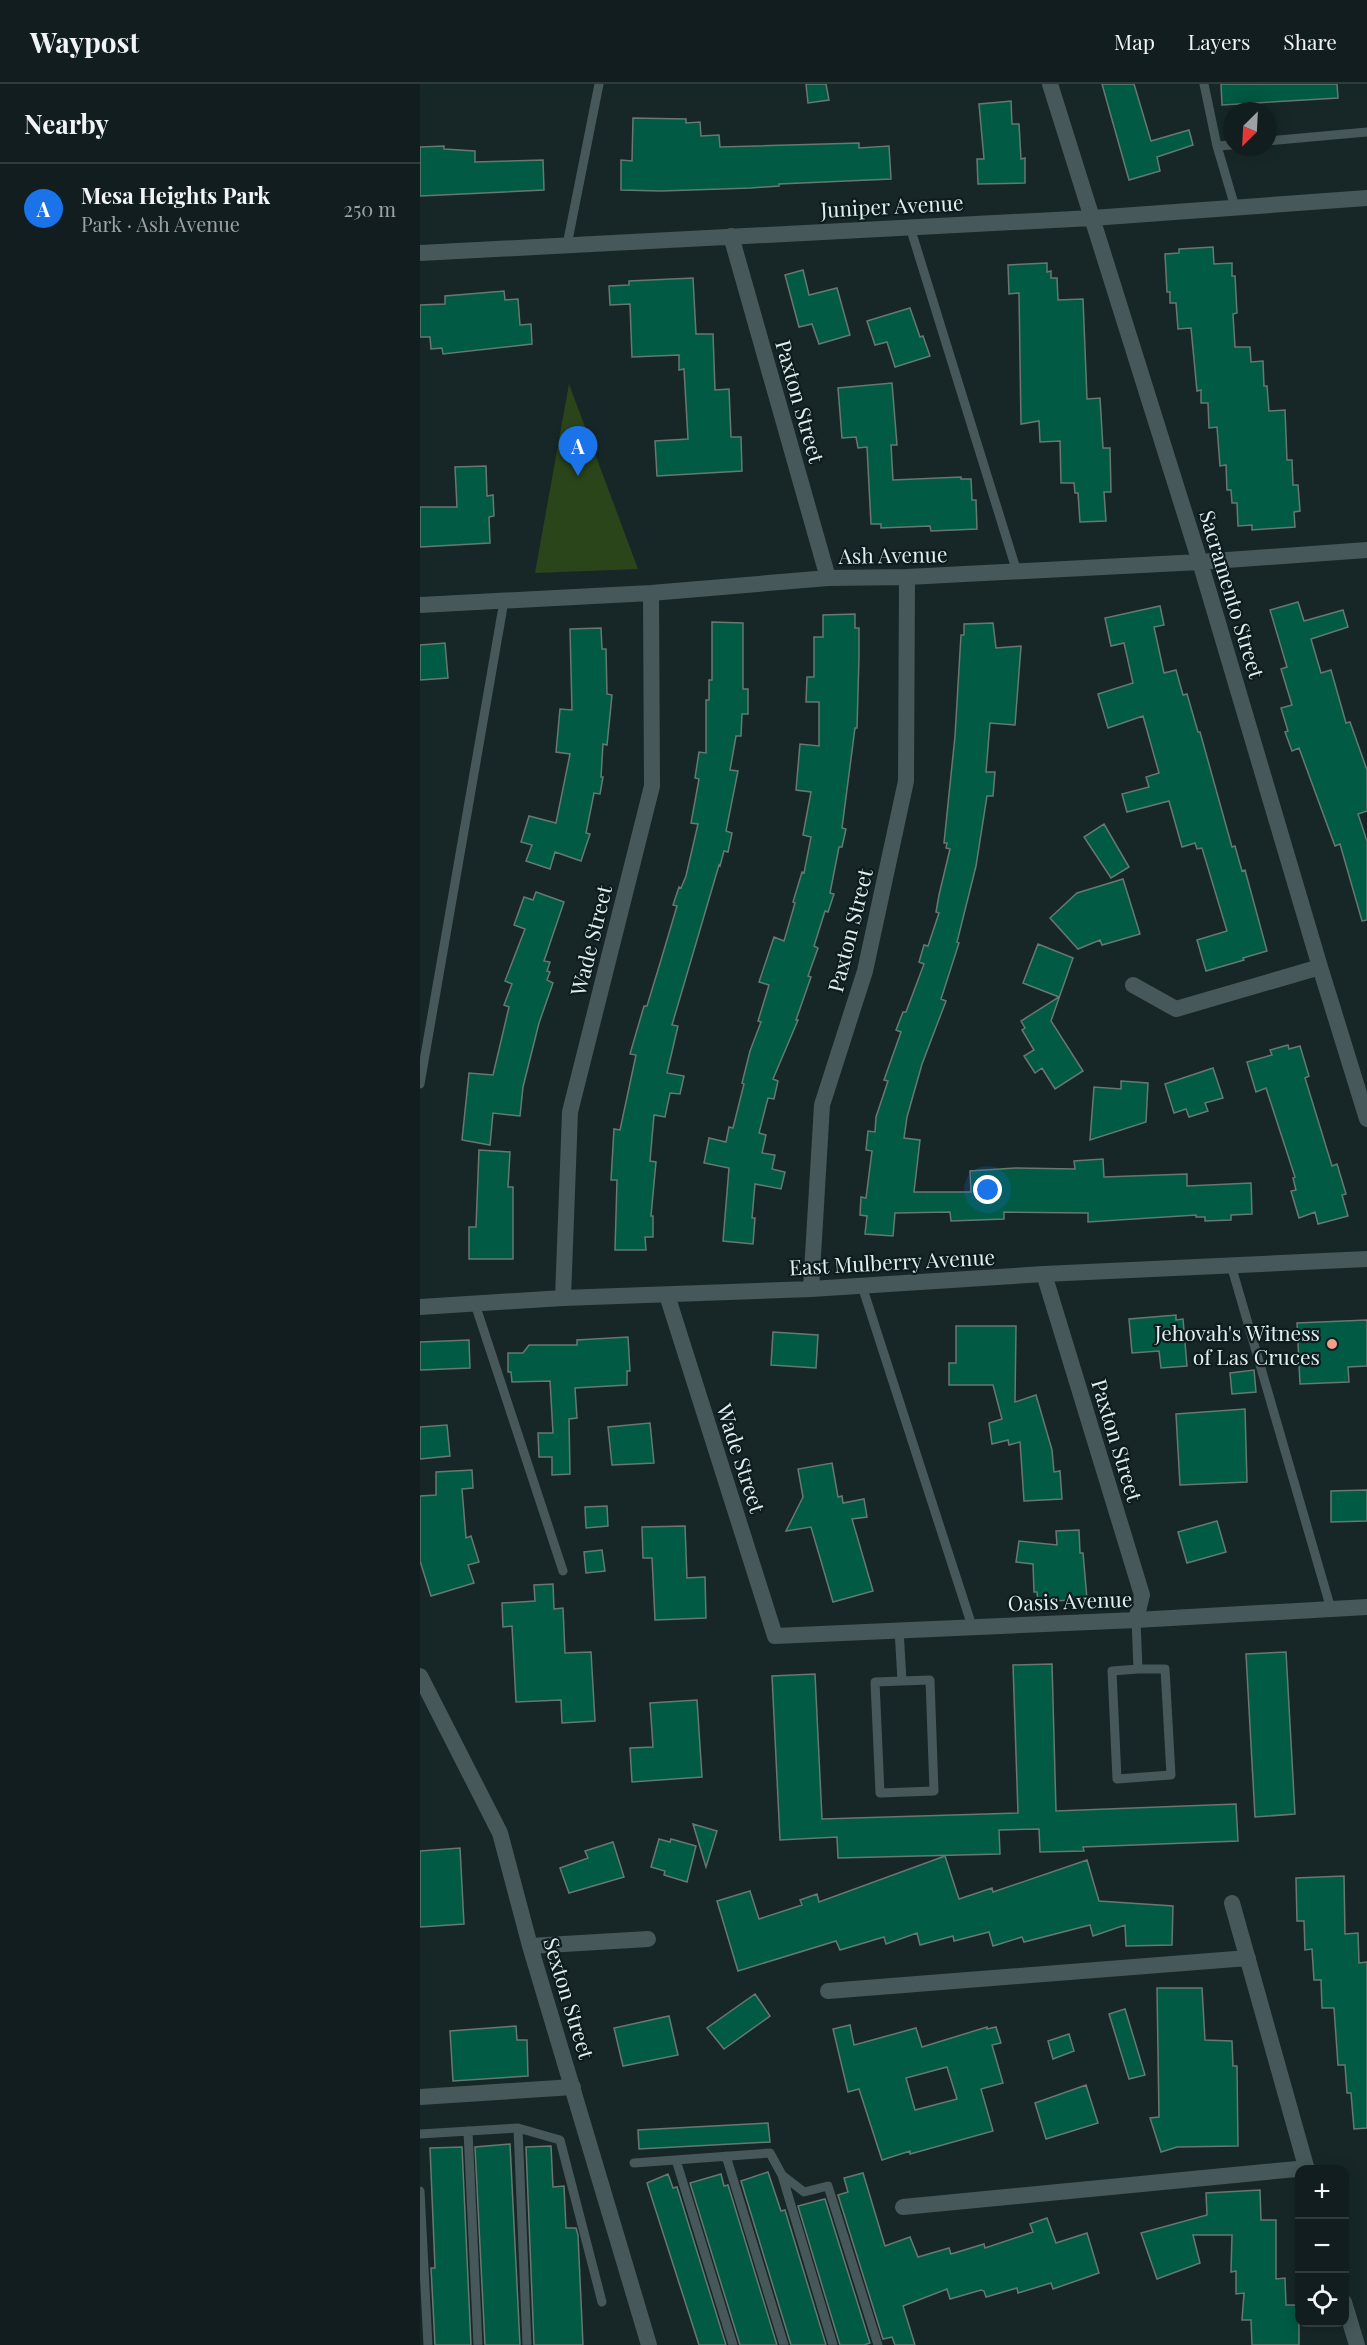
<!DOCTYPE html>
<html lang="en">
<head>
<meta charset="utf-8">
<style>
  body { margin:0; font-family:"Playfair Display",serif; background:#1e2a2b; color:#f1f3f6 }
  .controls { position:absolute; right:18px; bottom:18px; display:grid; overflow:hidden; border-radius:12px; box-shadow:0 3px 15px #0003 }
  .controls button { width:54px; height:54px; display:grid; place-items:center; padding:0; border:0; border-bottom:2px solid #303b3c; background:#111d1e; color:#f1f3f6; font:30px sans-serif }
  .compass { position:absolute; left:803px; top:18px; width:54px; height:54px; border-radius:50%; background:#111d1e; box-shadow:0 3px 15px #0003; rotate:204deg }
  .you { position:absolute; left:568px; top:1106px; width:21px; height:21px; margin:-15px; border:4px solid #fff; border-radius:50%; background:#1a73e8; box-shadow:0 0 0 9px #1a73e833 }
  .badge { display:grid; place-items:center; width:39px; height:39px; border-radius:50%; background:#1a73e8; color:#fff; font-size:20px; font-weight:700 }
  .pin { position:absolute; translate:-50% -50px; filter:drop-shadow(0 2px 3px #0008) }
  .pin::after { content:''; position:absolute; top:32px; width:21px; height:18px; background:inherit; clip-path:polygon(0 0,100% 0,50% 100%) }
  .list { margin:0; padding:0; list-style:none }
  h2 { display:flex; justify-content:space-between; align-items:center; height:78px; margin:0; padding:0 24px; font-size:26px }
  h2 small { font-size:20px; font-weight:400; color:#9ca2a4 }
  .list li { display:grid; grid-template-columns:39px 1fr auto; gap:18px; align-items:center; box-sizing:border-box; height:90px; padding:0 24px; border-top:2px solid #303b3c }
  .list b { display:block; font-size:22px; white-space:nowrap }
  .list p { margin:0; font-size:20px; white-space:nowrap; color:#9ca2a4 }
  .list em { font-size:20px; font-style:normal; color:#9ca2a4 }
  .icon { flex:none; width:33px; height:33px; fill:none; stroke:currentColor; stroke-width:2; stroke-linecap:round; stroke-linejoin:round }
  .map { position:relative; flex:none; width:947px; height:2261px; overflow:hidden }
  header { display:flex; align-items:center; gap:36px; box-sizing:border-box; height:84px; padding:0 30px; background:#111d1e; border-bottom:2px solid #303b3c }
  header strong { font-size:28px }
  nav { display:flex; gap:33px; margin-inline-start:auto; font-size:21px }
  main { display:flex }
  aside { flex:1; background:#111d1e }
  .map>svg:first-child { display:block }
</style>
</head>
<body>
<header>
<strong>Waypost</strong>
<nav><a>Map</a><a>Layers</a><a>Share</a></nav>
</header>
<main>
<aside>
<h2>Nearby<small></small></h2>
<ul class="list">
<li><span class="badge">A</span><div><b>Mesa Heights Park</b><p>Park · Ash Avenue</p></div><em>250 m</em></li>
</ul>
</aside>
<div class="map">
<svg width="947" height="2261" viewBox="0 0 947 2261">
  <rect width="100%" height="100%" fill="#172728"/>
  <path fill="#2b451b" d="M 149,300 L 218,485 L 115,489 Z"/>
  <path fill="#015b44" stroke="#677871" stroke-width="1.5" fill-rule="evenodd" d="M 386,0 L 406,0 L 409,16 L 388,19 Z
    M 682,0 L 714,0 L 731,57 L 769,46 L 773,61 L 737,73 L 740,87 L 709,96 Z
    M 801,0 L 917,0 L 918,14 L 802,21 Z
    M 591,17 L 592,40 L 599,40 L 601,75 L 605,74 L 605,99 L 558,100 L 557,75 L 564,75 L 559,20 Z
    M 213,34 L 266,35 L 266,39 L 280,38 L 281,52 L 299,51 L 300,63 L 439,59 L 439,64 L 469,62 L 471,95 L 359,100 L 359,102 L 331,104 L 241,107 L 201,106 L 201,76 L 212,77 Z
    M 24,62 L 24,65 L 55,67 L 55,78 L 123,76 L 124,106 L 0,112 L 0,63 Z
    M 793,163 L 794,180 L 812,179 L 812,192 L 815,192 L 817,229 L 813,230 L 815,263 L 830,263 L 831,278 L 843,277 L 844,302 L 847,302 L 849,327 L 865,326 L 867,376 L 872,376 L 873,401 L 878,401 L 880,427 L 874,428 L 875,443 L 832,446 L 832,441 L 818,442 L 817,419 L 812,419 L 811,406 L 807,406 L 806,381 L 800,382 L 797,343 L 789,344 L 788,319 L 781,319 L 781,306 L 777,307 L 771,244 L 758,245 L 756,219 L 750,219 L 750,208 L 747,208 L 745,170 L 759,169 L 759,165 Z
    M 627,179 L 627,188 L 631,187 L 631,194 L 637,194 L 638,216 L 663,215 L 667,315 L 680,314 L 683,364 L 690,364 L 691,408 L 684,408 L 686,437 L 660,438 L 658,409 L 655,409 L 654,399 L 641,399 L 640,357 L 620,358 L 619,337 L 601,340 L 599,209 L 589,210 L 588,181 Z
    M 383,186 L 389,211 L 417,204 L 430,251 L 399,260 L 392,240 L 379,243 L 365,191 Z
    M 273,194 L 276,250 L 293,250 L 295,306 L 309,305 L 311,353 L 321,353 L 322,387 L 237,392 L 235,357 L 268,355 L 264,285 L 259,286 L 259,271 L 212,273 L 210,220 L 190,221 L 189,202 L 209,201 L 209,197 Z
    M 84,207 L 85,216 L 98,215 L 100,241 L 111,240 L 112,260 L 23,270 L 22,264 L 11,265 L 10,253 L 0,253 L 0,221 L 25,220 L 25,212 Z
    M 490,224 L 500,253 L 503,252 L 510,272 L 475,283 L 467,258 L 455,261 L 447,237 Z
    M 472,299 L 477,361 L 471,361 L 473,396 L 541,393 L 541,395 L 551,395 L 552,416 L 556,416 L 557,445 L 511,447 L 510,442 L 461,444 L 461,440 L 451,440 L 447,363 L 438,364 L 436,353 L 422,354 L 418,304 Z
    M 66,382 L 67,412 L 73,411 L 74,432 L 69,433 L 70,459 L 0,463 L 0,423 L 37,423 L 35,383 Z
    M 878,518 L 884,537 L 923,526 L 928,543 L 891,555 L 901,589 L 911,586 L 926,639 L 930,638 L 947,686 L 947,727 L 938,730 L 947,757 L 947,836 L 942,837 L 920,760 L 915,762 L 879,664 L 872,667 L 865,648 L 868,647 L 861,624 L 872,621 L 861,585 L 867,583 L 850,526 Z
    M 740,522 L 744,541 L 734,543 L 744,589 L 756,586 L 763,611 L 767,610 L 778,648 L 780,648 L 812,763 L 815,762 L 822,787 L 825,786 L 847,867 L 823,874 L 824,876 L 786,887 L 777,856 L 807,847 L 782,764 L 777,765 L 775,759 L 762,763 L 749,717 L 707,728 L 702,710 L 729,703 L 726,693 L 739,689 L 723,632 L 688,644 L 678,610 L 713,599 L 704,559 L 691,562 L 685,534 Z
    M 435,530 L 435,544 L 439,544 L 439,573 L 437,644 L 435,644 L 422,744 L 426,745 L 422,763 L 419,763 L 410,809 L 414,810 L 408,828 L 405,827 L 394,862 L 398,864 L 388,892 L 391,893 L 376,936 L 378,936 L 353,995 L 358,997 L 354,1015 L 348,1014 L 339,1049 L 346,1051 L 342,1069 L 355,1071 L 352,1085 L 365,1088 L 361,1105 L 335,1100 L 332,1134 L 335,1134 L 333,1160 L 303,1157 L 309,1084 L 284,1079 L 289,1054 L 306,1058 L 309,1043 L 313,1044 L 324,1000 L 322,999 L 330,967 L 341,938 L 338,937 L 349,901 L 339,898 L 354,853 L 364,857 L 375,819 L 373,818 L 382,788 L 384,789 L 391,753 L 383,751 L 391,708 L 376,706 L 380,660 L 399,662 L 399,618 L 386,618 L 387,593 L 394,593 L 394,553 L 403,553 L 403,531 Z
    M 292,538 L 323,539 L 323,605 L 328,605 L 328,630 L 322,630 L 321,652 L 316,652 L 310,686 L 318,687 L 306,747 L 312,749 L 308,768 L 304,767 L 300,782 L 299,781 L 252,941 L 258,942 L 247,989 L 264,992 L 260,1010 L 250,1009 L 245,1033 L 234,1031 L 230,1077 L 236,1078 L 231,1132 L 233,1132 L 233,1153 L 225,1153 L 226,1166 L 195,1166 L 197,1096 L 191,1096 L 194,1045 L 200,1046 L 216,971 L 210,970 L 224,922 L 227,922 L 241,876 L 257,822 L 253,821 L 259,803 L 261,804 L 266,792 L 278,740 L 271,739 L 279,695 L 275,694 L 279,668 L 286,669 L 286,616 L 289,616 L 289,596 L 292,596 Z
    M 573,539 L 576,564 L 601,562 L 595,641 L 570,639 L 566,688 L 575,688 L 573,712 L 567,712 L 556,782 L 537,858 L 539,859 L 521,915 L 526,917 L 502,980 L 487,1033 L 484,1054 L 500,1056 L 494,1108 L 551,1108 L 550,1087 L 595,1084 L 655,1085 L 654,1077 L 683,1075 L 684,1093 L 767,1090 L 767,1102 L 831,1099 L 832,1130 L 811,1131 L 811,1136 L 785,1137 L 785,1133 L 776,1133 L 776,1131 L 668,1138 L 668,1129 L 584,1128 L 584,1135 L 531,1137 L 530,1128 L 475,1129 L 473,1152 L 445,1150 L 447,1132 L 440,1131 L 441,1113 L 446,1114 L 452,1067 L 446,1066 L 448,1047 L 455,1048 L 456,1033 L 468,997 L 464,996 L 481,948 L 476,946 L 483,928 L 486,928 L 504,880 L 499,878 L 504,861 L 508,862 L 519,829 L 516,828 L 519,811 L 530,765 L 526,764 L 527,759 L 524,759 L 535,652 L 541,551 L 544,551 L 544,540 Z
    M 181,544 L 182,565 L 186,565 L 187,610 L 192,611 L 187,661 L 183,660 L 181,693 L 183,693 L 180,710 L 174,709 L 166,749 L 170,750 L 161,777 L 135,768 L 130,785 L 106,777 L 112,761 L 101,758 L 109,732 L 136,739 L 150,670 L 136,668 L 140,625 L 152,626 L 150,545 Z
    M 25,559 L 28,594 L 0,596 L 0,561 Z
    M 684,740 L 709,783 L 691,794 L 664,753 Z
    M 703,795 L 720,850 L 682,861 L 680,856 L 658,865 L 630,834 L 657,809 Z
    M 116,808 L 144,818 L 124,877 L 130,878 L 127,887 L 130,888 L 127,896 L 133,899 L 119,939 L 103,1003 L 100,1032 L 73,1029 L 70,1061 L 42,1056 L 49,989 L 73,991 L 89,923 L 84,921 L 92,900 L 85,897 L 105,845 L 94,841 L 104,813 L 113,816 Z
    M 618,860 L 653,874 L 631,937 L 663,987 L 635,1005 L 622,984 L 615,989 L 604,972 L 614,966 L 602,946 L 605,944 L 601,937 L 639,913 L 603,899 Z
    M 868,961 L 869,965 L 880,962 L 889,992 L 885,994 L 912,1082 L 917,1080 L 926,1110 L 922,1111 L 928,1132 L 898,1140 L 895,1128 L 879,1134 L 871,1107 L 876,1106 L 873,1094 L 875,1093 L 846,1004 L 836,1008 L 827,978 L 852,971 L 850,966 Z
    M 793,984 L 803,1014 L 785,1019 L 788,1027 L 769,1033 L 766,1025 L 754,1029 L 745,1000 Z
    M 701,997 L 728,999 L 726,1038 L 670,1056 L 674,1003 L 701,1005 Z
    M 59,1066 L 90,1068 L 88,1103 L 93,1103 L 93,1175 L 49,1175 L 49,1143 L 56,1143 Z
    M 756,1231 L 756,1236 L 763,1235 L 767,1282 L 741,1284 L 739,1267 L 712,1269 L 709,1235 Z
    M 947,1236 L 947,1282 L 928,1283 L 929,1298 L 880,1300 L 877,1239 Z
    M 536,1242 L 596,1242 L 595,1318 L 616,1311 L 632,1366 L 634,1388 L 640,1387 L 642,1415 L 604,1417 L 600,1358 L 589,1361 L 588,1356 L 572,1360 L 569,1339 L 582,1335 L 573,1301 L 529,1301 L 529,1279 L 536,1279 Z
    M 353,1248 L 398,1251 L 396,1284 L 351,1281 Z
    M 208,1253 L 210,1287 L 207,1287 L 207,1301 L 155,1304 L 157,1334 L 149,1335 L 150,1390 L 132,1391 L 132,1373 L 119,1373 L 118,1349 L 133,1349 L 130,1297 L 92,1298 L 91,1288 L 88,1288 L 88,1269 L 103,1269 L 109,1261 L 157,1261 L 157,1256 Z
    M 49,1256 L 50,1284 L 0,1286 L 0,1258 Z
    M 834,1286 L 836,1308 L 812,1310 L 810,1289 Z
    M 825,1325 L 827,1398 L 760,1401 L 756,1330 Z
    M 230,1339 L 234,1379 L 192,1381 L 188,1343 Z
    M 27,1341 L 30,1372 L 0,1375 L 0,1343 Z
    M 412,1379 L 418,1413 L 422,1412 L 423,1419 L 444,1415 L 447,1433 L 432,1435 L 453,1507 L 413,1518 L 391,1443 L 366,1447 L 383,1413 L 378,1385 Z
    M 52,1386 L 53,1404 L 42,1405 L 46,1454 L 51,1452 L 59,1478 L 48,1481 L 54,1499 L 11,1512 L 0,1477 L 0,1412 L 16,1411 L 16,1388 Z
    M 947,1406 L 947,1437 L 911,1438 L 911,1407 Z
    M 187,1422 L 188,1442 L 166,1444 L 165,1423 Z
    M 797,1437 L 806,1468 L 767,1479 L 758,1448 Z
    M 265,1442 L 267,1494 L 285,1493 L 286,1534 L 235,1536 L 232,1474 L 223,1474 L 222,1443 Z
    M 659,1446 L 660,1469 L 663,1469 L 667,1515 L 618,1518 L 617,1508 L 614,1508 L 613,1480 L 596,1478 L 599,1457 L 637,1461 L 636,1447 Z
    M 182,1466 L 185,1487 L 166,1489 L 164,1468 Z
    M 133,1500 L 134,1525 L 143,1524 L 145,1569 L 171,1568 L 175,1637 L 142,1639 L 141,1616 L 96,1618 L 92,1542 L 83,1543 L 82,1519 L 115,1517 L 114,1501 Z
    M 866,1568 L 875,1730 L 835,1733 L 826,1570 Z
    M 632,1580 L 636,1727 L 816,1720 L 818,1757 L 663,1763 L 664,1767 L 620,1768 L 619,1745 L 579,1746 L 580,1770 L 418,1774 L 417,1753 L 360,1756 L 352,1592 L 395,1590 L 402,1735 L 598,1729 L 593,1581 Z
    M 277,1616 L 282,1693 L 212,1698 L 210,1664 L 233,1663 L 230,1619 Z
    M 273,1740 L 297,1747 L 286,1783 Z
    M 239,1755 L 250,1758 L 251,1755 L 276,1762 L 267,1798 L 244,1791 L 245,1787 L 231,1783 Z
    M 193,1758 L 204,1793 L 149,1809 L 140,1784 L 168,1774 L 165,1767 Z
    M 40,1764 L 44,1840 L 0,1843 L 0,1767 Z
    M 525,1772 L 539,1815 L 572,1804 L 573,1808 L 667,1776 L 679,1817 L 753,1822 L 752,1861 L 706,1862 L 705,1841 L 673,1852 L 670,1841 L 604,1858 L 602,1853 L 573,1862 L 569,1848 L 534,1857 L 533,1852 L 500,1861 L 497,1849 L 466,1860 L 464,1853 L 420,1866 L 416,1857 L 318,1887 L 297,1817 L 330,1807 L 339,1835 L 382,1821 L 380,1816 L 397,1810 L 399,1818 Z
    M 924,1792 L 925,1850 L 938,1849 L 939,1879 L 947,1878 L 947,2044 L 934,2045 L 931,2009 L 927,2009 L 925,1981 L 918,1981 L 914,1924 L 902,1924 L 901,1896 L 894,1896 L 892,1865 L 885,1866 L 884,1837 L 877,1837 L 876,1794 Z
    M 737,1904 L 782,1904 L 785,1956 L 812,1957 L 813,1982 L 817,1982 L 818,2062 L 757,2063 L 741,2068 L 730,2034 L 739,2033 Z
    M 335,1910 L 350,1932 L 304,1965 L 287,1944 Z
    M 705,1925 L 725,1991 L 709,1995 L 689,1930 Z
    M 249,1932 L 258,1971 L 203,1982 L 194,1944 Z
    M 430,1941 L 434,1961 L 496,1944 L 502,1963 L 567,1943 L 567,1945 L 576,1943 L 581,1959 L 572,1961 L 583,1999 L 561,2005 L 573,2047 L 490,2070 L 490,2067 L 462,2076 L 439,2005 L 428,2008 L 413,1945 ZM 527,1983 L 537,2015 L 495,2026 L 486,1994 Z
    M 96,1942 L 97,1956 L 107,1956 L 108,1992 L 33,1997 L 30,1947 Z
    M 649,1950 L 654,1967 L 633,1975 L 628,1957 Z
    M 666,2001 L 678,2039 L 626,2055 L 615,2019 Z
    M 348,2039 L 350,2058 L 219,2065 L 218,2046 Z
    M 90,2060 L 100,2261 L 65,2261 L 55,2063 Z
    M 131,2062 L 133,2103 L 144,2102 L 146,2144 L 156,2144 L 158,2151 L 163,2261 L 114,2261 L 106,2063 Z
    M 42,2063 L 51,2261 L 15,2261 L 11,2184 L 15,2184 L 10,2064 Z
    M 348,2088 L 361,2127 L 365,2126 L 406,2261 L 371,2261 L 321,2097 Z
    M 443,2089 L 465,2162 L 490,2153 L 498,2173 L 529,2164 L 531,2170 L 564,2160 L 565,2164 L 613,2148 L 610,2140 L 627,2134 L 636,2159 L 667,2149 L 679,2189 L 633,2205 L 631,2199 L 598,2209 L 597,2204 L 566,2213 L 564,2207 L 561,2206 L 530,2215 L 527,2205 L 483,2222 L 495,2261 L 475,2261 L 472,2253 L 463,2255 L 418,2111 L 428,2108 L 424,2094 Z
    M 248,2090 L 253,2104 L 257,2103 L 306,2261 L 279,2261 L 227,2099 Z
    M 301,2090 L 304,2102 L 308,2101 L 357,2261 L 320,2261 L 270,2099 Z
    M 840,2106 L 841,2136 L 856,2136 L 856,2195 L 865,2194 L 866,2221 L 879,2221 L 879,2261 L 832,2261 L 831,2236 L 822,2236 L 824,2209 L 816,2210 L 816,2187 L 811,2188 L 812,2151 L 773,2151 L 780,2179 L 737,2195 L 721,2149 L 787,2131 L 786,2109 Z
    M 405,2115 L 450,2259 L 444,2261 L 420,2261 L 378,2122 Z"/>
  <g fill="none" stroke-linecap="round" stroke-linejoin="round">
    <path stroke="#465859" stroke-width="9" d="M 784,0 L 797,62
      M 848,57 L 947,48
      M 812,61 L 797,62 L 815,123
      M 490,143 L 597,488
      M 147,161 L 179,0
      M 0,1000 L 84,517
      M 811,1181 L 911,1525
      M 442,1202 L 552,1542
      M 55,1220 L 143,1487
      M 716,1536 L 718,1585 L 692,1587 L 697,1695 L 751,1691 L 745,1585 L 718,1585
      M 479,1545 L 482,1597 L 455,1598 L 460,1709 L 514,1707 L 510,1596 L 482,1597
      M 98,2044 L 107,2261
      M 48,2047 L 58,2261
      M 0,2050 L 98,2044 L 140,2056 L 182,2218
      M 306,2072 L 364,2261
      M 256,2076 L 313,2261
      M 214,2079 L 350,2069 L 362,2091 L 384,2108 L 408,2102 L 458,2261
      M 362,2091 L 413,2261
      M 0,2107 L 8,2261"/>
    <path stroke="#465859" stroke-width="16" d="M 630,0 L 780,478 L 900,883 L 947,1035
      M 311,152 L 408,494
      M 0,169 L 672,134 L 947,114
      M 0,521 L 231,509 L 408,494 L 487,493 L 780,478 L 947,466
      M 713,901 L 756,925 L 900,883
      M 624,1190 L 722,1511 L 716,1536
      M 391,1205 L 402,1021 L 445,887 L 486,697 L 487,493
      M 247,1211 L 355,1552 L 716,1536 L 947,1523
      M 143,1214 L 150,1028 L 232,702 L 231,509
      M 0,1223 L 143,1214 L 391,1205 L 624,1190 L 947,1175
      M 0,1592 L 80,1749 L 110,1862 L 229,2261
      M 812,1819 L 887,2086
      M 110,1862 L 228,1855
      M 408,1907 L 828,1874
      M 0,2013 L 153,2003
      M 483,2123 L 887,2084
      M 924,2218 L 937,2261"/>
  </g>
  <circle fill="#f49e88" stroke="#0d1d1f" stroke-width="2" cx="912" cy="1260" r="6"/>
  <g text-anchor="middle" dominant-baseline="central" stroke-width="4.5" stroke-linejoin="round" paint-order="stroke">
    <g font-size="21" fill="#e2eded" stroke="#0d1d1f">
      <text transform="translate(472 121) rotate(-3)">Juniper Avenue</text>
      <text transform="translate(381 317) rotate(74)">Paxton Street</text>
      <text transform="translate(473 470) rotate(-1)">Ash Avenue</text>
      <text transform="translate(813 510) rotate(73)">Sacramento Street</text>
      <text transform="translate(429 846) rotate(-76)">Paxton Street</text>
      <text transform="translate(170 856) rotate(-76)">Wade Street</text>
      <text transform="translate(472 1177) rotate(-3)">East Mulberry Avenue</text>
      <text transform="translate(698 1356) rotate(73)">Paxton Street</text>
      <text transform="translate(322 1374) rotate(72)">Wade Street</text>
      <text transform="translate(650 1516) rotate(-2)">Oasis Avenue</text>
      <text transform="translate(150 1914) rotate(73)">Sexton Street</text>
    </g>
    <g font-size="21" fill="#e2eded" stroke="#0d1d1f" text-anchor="end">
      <text x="900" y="1248">Jehovah's Witness<tspan x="900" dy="24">of Las Cruces</tspan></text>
    </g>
  </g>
</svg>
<div class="controls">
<button>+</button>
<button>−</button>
<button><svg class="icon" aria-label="locate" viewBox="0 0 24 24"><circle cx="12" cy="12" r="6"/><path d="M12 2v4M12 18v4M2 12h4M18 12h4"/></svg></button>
</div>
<svg class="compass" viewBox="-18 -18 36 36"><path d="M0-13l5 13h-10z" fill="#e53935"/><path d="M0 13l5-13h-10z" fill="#9ca2a4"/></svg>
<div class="you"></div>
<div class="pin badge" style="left:158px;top:392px">A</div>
</div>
</main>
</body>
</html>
